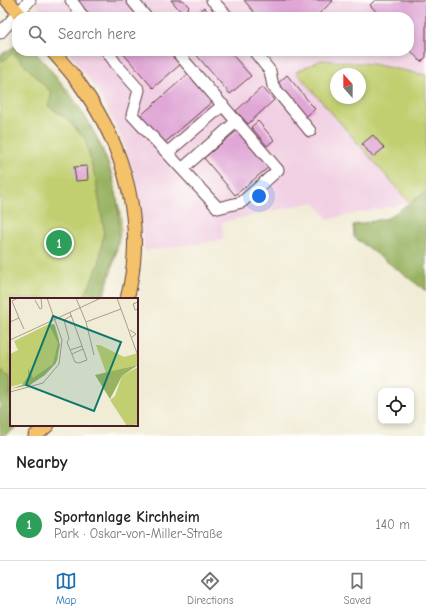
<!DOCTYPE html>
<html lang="en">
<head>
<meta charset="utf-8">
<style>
  body { margin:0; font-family:"Comic Neue",sans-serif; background:#f6f6f6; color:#222 }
  .controls { position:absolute; right:12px; bottom:12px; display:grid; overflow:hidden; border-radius:8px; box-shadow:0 2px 6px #0003 }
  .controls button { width:36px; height:36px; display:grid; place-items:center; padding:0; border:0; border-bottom:1px solid #e0e0e0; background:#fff; color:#222; font:20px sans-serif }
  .compass { position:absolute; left:330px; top:68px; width:36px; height:36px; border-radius:50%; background:#fff; box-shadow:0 2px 6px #0003; rotate:339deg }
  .you { position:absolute; left:259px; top:196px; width:14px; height:14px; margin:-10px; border:3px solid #fff; border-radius:50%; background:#1a73e8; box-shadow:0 0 0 6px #1a73e833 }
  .badge { display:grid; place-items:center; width:26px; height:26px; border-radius:50%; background:#1f6fb2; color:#fff; font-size:13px; font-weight:700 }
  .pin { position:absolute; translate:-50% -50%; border:2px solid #fff; box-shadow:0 1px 4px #0006 }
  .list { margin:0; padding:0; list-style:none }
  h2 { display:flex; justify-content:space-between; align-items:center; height:52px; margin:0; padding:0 16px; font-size:17px }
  h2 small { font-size:13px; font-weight:400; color:#767676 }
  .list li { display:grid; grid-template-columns:26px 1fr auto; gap:12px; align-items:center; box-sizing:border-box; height:72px; padding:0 16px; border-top:1px solid #e0e0e0 }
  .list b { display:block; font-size:15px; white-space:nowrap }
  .list p { margin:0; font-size:13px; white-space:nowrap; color:#767676 }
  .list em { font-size:13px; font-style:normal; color:#767676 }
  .icon { flex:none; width:22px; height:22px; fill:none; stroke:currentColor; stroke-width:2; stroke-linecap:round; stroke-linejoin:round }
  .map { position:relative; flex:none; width:426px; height:436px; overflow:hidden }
  .search { position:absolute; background:#fff; box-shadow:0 2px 6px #0003; left:12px; right:12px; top:12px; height:44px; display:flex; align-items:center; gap:10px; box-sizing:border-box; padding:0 14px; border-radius:16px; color:#767676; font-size:15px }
  .sheet { height:124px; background:#fff }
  nav { display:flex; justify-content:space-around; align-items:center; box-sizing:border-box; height:56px; border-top:1px solid #e0e0e0; background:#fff; font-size:11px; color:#767676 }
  nav a { display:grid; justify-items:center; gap:2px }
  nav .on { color:#1f6fb2 }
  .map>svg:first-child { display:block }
</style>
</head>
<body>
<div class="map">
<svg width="426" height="436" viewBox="0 0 426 436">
  <rect width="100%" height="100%" fill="#fdfcf7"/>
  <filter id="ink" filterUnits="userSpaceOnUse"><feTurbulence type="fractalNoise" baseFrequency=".025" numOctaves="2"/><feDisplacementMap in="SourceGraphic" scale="8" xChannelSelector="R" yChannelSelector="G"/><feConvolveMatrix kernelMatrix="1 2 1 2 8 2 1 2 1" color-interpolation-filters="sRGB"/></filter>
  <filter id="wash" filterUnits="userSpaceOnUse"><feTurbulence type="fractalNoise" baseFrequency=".012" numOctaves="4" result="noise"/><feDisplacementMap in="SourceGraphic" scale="16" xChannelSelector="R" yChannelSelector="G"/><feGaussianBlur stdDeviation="0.9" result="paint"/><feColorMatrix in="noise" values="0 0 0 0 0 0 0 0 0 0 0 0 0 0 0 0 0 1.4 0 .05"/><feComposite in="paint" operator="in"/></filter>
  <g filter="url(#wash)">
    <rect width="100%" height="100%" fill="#f1ecd6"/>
    <path fill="#f1d0e3" d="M 33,0 L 426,0 L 426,75 L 296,72 L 410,203 L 328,219 L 314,202 L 222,222 L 223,240 L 145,251 L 137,184 L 121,137 L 98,91 L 68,51 L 409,51 L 409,17 L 46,17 Z"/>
    <path fill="#c1cf70" stroke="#86774e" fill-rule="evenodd" d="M 17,45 L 17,51 L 34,51 C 75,94 110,145 118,204 C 120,211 122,220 121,228 C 118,252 110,276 103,299 L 11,299 L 11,417 L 0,425 L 0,55 Z
      M 321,60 L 372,64 L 426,75 L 426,192 L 410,203 L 296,72 ZM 336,74 L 360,74 L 360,98 L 336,98 Z"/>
    <path fill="#98b262" stroke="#716846" d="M 15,47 L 17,47 L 17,51 L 33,51 C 75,100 118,154 119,222 C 119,248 108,274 101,299 L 83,299 L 99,264 L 104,230 L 96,181 L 85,139 L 66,118 L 48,106 L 52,93 L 13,53 L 3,61 L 0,57 Z
      M 426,192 L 426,291 L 354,237 L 353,225 L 388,218 Z
      M 0,369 L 11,380 L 11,425 L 20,425 L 4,436 L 0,436 Z"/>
    <g id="blocks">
      <path fill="#e0a7d6" d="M 77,0 L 126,0 L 141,17 L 92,17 Z
        M 171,0 L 183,0 L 189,7 L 182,13 Z
        M 244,0 L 332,0 L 333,1 L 315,17 L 258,17 Z
        M 375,0 L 426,0 L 426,57 L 421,62 L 409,49 L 409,17 L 381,17 L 370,5 Z
        M 204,7 L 212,17 L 193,17 Z
        M 121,51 L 171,51 L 182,63 L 153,88 Z
        M 193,51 L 229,51 L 251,76 L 230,94 Z
        M 189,73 L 213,101 L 162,145 L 138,118 Z
        M 287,75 L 315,109 L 303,119 L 275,86 Z
        M 262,87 L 274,100 L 248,124 L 236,111 Z
        M 258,121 L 274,140 L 267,146 L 251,127 Z
        M 239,129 L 270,166 L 235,195 L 204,158 Z
        M 373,135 L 384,148 L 373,157 L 362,144 Z
        M 87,166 L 88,180 L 76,181 L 74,167 Z"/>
    </g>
  </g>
  <g filter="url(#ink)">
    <use href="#blocks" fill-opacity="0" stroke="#633e45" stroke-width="1"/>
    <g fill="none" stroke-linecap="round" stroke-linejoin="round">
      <defs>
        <path id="minor" d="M 71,0 L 83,17
          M 132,0 L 146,17
          M 212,0 L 228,17
          M 0,33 L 30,0
          M 107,51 L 116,64 L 139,90 L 132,115 L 218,208 L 242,202 L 278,170 L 176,51
          M 254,51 L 270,71 L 273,86 L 310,131
          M 167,153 L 223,105
          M 182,169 L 237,121"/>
        <path id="major" d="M 7,0 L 22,17
          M 52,51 C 62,62 73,74 81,86 C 125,147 147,224 127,299
          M 35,436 L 48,425"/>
      </defs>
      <use href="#minor" stroke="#633e45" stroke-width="13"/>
      <use href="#major" stroke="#633e45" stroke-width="15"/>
      <use href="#minor" stroke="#fff" stroke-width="11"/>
      <use href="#major" stroke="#f3c26a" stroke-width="13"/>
    </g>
  </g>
  <g transform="translate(10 298)">
    <rect width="128" height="128" fill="#f1ecd6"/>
    <path d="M 39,26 L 45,27 L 49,41 L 48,61 L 45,66 L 26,82 L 0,89 L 0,56 L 8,52 L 4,43 ZM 86,47 L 90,47 L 114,59 L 128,55 L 128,67 L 96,75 ZM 128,69 L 128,126 L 117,128 L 100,102 L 105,98 L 112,78 Z" fill="#c1cf70"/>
    <path d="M 44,26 L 50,47 L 46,65 L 35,77 L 20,87 L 0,91 L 12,87 L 18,78 L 18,70 L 23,80 L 43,66 L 48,45 L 39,27 ZM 128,67 L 112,78 L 100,101 L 85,77 Z" fill="#98b262"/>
    <path fill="none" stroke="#ae9a92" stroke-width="1" d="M 66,0 L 76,24 L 111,11M 107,0 L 128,58M 25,2 L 30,11 L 32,10 L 31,0M 128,4 L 123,6 L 125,12 L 128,11M 60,14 L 61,18 L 54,22 L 59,41 L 57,44 L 65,64 L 69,65 L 77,62 L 61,17M 9,20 L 14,31M 0,24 L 9,20 L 2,3 L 8,0M 76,24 L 84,57M 120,32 L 126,36 L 122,39M 0,42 L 91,0M 60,52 L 72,48M 62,56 L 73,51M 0,94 L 33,85 L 49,66 L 52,42 L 37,0"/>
    <path fill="#0f766e" fill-opacity="0.15" stroke="#0f766e" stroke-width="2" d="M 43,18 L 111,44 L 84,113 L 16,87 Z"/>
    <rect width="128" height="128" fill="none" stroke="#4a1f2b" stroke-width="2"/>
  </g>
</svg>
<div class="controls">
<button><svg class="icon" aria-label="locate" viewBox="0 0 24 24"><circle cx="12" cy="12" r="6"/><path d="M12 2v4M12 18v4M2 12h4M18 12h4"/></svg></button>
</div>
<svg class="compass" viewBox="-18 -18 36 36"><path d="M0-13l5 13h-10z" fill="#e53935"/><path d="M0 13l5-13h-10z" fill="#767676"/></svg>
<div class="you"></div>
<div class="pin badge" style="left:59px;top:243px;background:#2e9e5b">1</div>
<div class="search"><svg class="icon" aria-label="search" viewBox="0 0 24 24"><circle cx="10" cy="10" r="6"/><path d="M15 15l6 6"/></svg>Search here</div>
</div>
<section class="sheet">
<h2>Nearby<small></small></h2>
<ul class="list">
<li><span class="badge" style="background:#2e9e5b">1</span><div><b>Sportanlage Kirchheim</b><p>Park · Oskar-von-Miller-Straße</p></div><em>140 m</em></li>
</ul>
</section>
<nav>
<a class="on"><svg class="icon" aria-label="map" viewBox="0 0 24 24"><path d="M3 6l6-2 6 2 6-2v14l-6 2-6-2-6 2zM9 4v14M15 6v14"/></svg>Map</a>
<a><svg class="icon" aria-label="directions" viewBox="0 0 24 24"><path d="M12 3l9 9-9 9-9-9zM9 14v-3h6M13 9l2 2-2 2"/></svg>Directions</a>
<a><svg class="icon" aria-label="saved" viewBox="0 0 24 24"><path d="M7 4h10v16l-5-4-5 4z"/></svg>Saved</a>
</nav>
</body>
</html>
